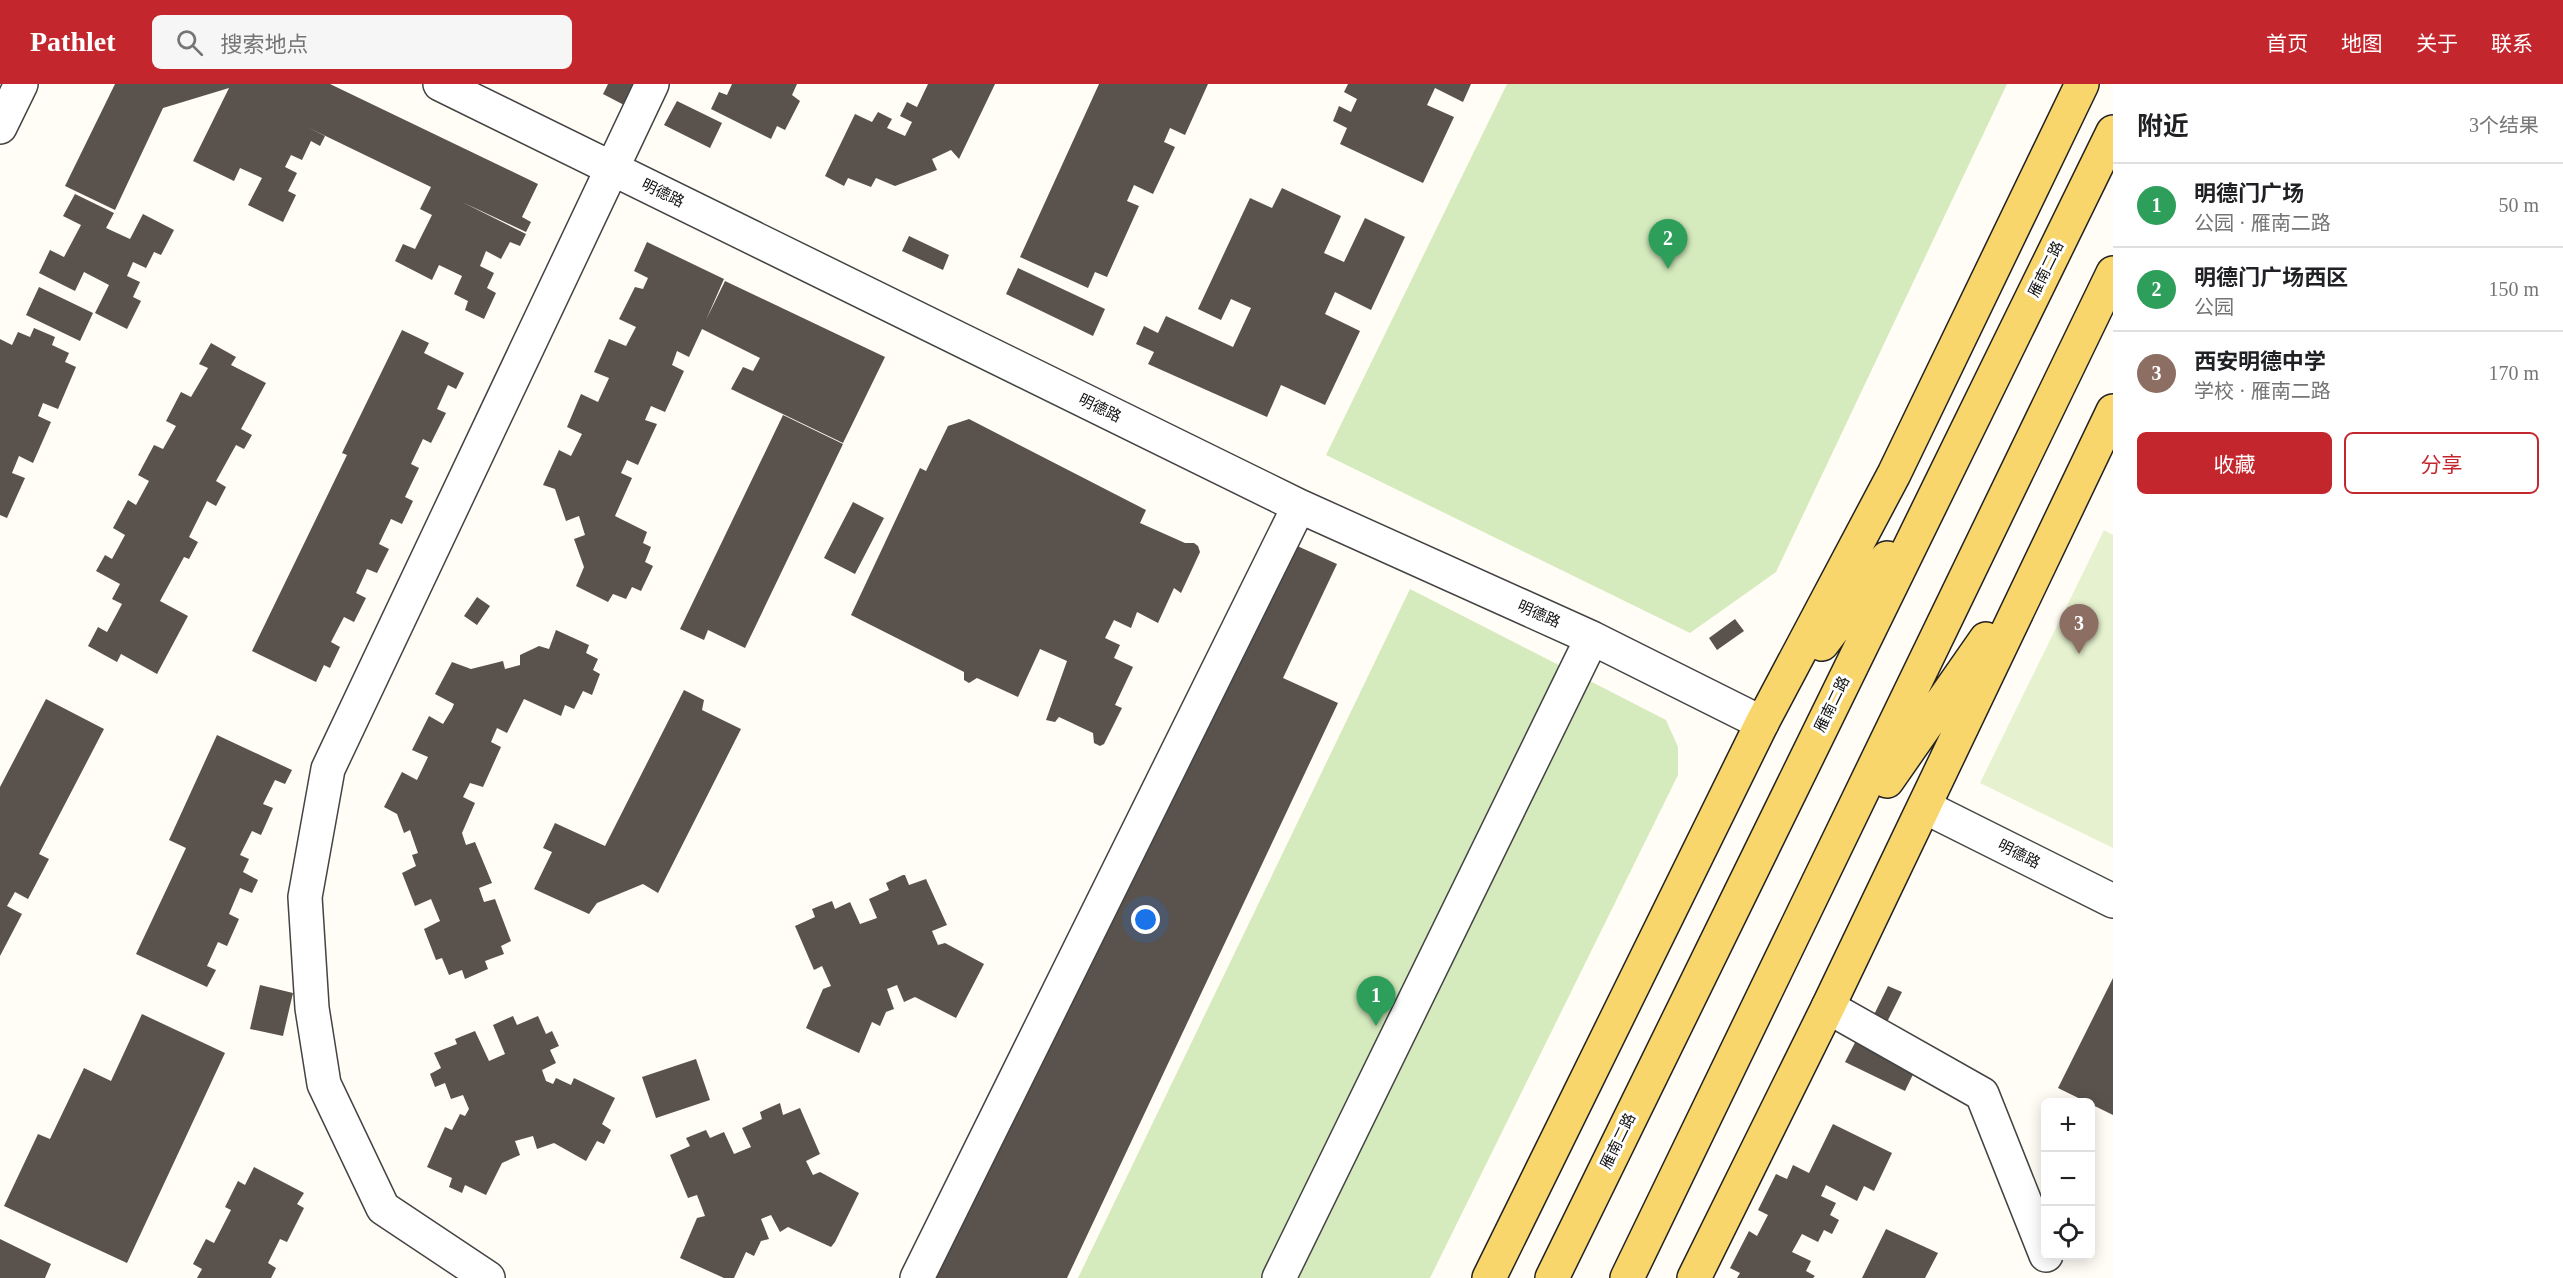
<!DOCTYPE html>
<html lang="zh">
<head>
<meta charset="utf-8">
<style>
  body { margin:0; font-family:"Times New Roman","Noto Sans SC",serif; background:#f6f6f6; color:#202124 }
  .controls { position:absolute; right:18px; bottom:18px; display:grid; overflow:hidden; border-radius:9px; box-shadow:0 3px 15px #0003 }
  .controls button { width:54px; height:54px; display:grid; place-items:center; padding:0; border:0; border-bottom:2px solid #e0e0e0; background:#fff; color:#202124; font:30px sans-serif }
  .you { position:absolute; left:1146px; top:836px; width:21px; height:21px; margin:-15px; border:4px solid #fff; border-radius:50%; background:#1a73e8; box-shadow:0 0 0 9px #1a73e833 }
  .badge { display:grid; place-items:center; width:39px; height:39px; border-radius:50%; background:#c4262e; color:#fff; font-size:20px; font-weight:700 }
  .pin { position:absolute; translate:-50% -50px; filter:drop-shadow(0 2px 3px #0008) }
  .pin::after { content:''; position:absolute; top:32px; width:21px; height:18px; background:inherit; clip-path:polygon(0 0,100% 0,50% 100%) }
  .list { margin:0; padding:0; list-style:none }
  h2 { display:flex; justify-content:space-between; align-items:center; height:78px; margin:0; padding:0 24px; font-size:26px }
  h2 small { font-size:20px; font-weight:400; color:#757577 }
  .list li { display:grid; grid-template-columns:39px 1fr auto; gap:18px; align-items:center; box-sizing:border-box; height:84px; padding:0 24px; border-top:2px solid #e0e0e0 }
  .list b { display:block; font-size:22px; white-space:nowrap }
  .list p { margin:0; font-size:20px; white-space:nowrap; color:#757577 }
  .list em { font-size:20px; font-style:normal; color:#757577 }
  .actions { display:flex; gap:12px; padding:18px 24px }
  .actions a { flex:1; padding:14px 0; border:2px solid #c4262e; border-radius:9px; text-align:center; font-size:21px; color:#c4262e }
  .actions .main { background:#c4262e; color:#fff }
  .icon { flex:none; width:33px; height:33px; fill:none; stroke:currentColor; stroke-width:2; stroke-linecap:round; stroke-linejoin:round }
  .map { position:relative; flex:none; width:2113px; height:1194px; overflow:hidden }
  header { display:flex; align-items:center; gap:36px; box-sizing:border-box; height:84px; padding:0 30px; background:#c4262e; color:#fff }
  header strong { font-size:28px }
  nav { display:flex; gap:33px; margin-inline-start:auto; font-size:21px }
  .search { width:420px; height:54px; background:#f6f6f6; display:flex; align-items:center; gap:15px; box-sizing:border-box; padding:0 21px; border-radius:9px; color:#757577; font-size:22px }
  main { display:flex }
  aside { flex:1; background:#fff }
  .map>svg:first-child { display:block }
</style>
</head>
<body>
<header>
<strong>Pathlet</strong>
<div class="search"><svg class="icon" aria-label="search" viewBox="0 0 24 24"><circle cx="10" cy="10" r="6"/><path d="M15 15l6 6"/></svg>搜索地点</div>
<nav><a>首页</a><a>地图</a><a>关于</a><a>联系</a></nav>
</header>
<main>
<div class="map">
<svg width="2113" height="1194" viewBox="0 0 2113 1194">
  <rect width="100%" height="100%" fill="#fffdf5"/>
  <path fill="#d5ebbd" d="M 1507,0 L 2007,0 L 1776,488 L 1690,549 L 1326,371 Z
    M 1410,505 L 1666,636 L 1678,663 L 1678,691 L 1430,1194 L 1078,1194 Z"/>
  <path fill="#e6f2cf" d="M 2104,446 L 2113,451 L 2113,764 L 1980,699 Z"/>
  <path fill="#5a524d" d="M 115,0 L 330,0 L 538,100 L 522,133 L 531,138 L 526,148 L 462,118 L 526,150 L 520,162 L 510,158 L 501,175 L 486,167 L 480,182 L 494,189 L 487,204 L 496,209 L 484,235 L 465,226 L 468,217 L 454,210 L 462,192 L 439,181 L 432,196 L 395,177 L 403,160 L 415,165 L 432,131 L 420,125 L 431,103 L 307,43 L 325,52 L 320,62 L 311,57 L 302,76 L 291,71 L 285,83 L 297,89 L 288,107 L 296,111 L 283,138 L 248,121 L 262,94 L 240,84 L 234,97 L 193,77 L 229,4 L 163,24 L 115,126 L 65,102 Z
    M 608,0 L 635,0 L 624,21 L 603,10 Z
    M 732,0 L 797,0 L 792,11 L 800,17 L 785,46 L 777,42 L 771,55 L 711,25 L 719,8 L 727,11 Z
    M 928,0 L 995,0 L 959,75 L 951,66 L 932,75 L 937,86 L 895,102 L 876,94 L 871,103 L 848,94 L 844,102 L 825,92 L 855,30 L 872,38 L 878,28 L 892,35 L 887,44 L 905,52 L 912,38 L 900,32 L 907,18 L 917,23 Z
    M 1099,0 L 1208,0 L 1185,51 L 1170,44 L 1164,58 L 1175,63 L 1153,110 L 1134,101 L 1127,117 L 1139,122 L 1107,193 L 1095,188 L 1088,204 L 1020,173 Z
    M 1348,0 L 1471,0 L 1463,18 L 1435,4 L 1427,21 L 1454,33 L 1423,99 L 1340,60 L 1347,44 L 1333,37 L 1339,22 L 1351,28 L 1357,15 L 1344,8 Z
    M 677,17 L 722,39 L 710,64 L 664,41 Z
    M 1282,104 L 1341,132 L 1324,169 L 1344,178 L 1365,134 L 1405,153 L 1371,226 L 1335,208 L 1325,230 L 1360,247 L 1325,321 L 1281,301 L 1267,333 L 1148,280 L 1154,268 L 1136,260 L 1144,242 L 1158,249 L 1166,232 L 1233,263 L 1251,224 L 1231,215 L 1221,236 L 1198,225 L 1250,114 L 1272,124 Z
    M 75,110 L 114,129 L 106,144 L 130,155 L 143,130 L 174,146 L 161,171 L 154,168 L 146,184 L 133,178 L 127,192 L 140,198 L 133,213 L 141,217 L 127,245 L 95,229 L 109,201 L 84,188 L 75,207 L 39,189 L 50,166 L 64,173 L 81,141 L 63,132 Z
    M 909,152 L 949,171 L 943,186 L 902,167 Z
    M 647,158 L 724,195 L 706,236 L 725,197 L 885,273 L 843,359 L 731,305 L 743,283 L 753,287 L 760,274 L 702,245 L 689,273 L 677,267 L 672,281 L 684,287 L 665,328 L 651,322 L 645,336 L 657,340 L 638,381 L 627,376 L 621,389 L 632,394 L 615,432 L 647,448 L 643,459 L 651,463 L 645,478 L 653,482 L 641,507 L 632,503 L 626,515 L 613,510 L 608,518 L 576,502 L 584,483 L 574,455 L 585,451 L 579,432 L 566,437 L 555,405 L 543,401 L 559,366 L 571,372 L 582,350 L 567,343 L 581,310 L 598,318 L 609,294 L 594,288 L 609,255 L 626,262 L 636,243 L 619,235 L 635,203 L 643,205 L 648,194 L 634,187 Z
    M 1018,184 L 1105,225 L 1093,252 L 1006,210 Z
    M 39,203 L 93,229 L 80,257 L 26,231 Z
    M 34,244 L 55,253 L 52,261 L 69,269 L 65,278 L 76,283 L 58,325 L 43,319 L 38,332 L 51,338 L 33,379 L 19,372 L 12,389 L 25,394 L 7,434 L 0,431 L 0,255 L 12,261 L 18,248 L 30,253 Z
    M 402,246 L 429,259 L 424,269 L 464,289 L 456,305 L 448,301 L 437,325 L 446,329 L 431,359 L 423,355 L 411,380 L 419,384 L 405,413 L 413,417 L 402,440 L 391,435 L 379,460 L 389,465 L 377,489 L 367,485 L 356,509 L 366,514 L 354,538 L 344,533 L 331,558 L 340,563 L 330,584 L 324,581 L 316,598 L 252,567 L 347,371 L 342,369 Z
    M 211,259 L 236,273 L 231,281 L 266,299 L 241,345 L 252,351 L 244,365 L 236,361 L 216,397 L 226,403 L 216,422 L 207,417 L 189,453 L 198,458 L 189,475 L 184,473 L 160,517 L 188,532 L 157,590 L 121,570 L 117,578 L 88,562 L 98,543 L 107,548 L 122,520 L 112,515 L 120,500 L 96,487 L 105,471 L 112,475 L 125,451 L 113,444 L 128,416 L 136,421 L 149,397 L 138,391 L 154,361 L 163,365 L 176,342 L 166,337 L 181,308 L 191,313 L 208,284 L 199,280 Z
    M 783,331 L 843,360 L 745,564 L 708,546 L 704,556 L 680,545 Z
    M 969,335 L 1146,426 L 1140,439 L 1185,459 L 1194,459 L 1198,462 L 1200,468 L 1181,509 L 1174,504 L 1158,539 L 1137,528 L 1131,544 L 1114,536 L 1105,554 L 1120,561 L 1114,574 L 1133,583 L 1115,621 L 1122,624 L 1104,660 L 1100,662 L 1094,659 L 1093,649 L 1059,633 L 1055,638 L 1046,636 L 1067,577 L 1040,565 L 1018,613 L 977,594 L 969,599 L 964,596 L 964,588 L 851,531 L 920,384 L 926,387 L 948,342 Z
    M 853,418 L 884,434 L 855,490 L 824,474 Z
    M 1293,460 L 1337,480 L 1283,594 L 1338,619 L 1067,1194 L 930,1194 Z
    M 477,513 L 490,522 L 477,541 L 464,532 Z
    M 1735,535 L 1744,547 L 1717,566 L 1709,554 Z
    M 556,546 L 589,561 L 586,569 L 598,575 L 593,586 L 600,590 L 592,611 L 583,607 L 574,625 L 565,621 L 561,632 L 524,615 L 507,649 L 497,644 L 491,658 L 501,663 L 483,703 L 470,699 L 463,713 L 475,719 L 462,749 L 466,761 L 475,758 L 492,799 L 479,804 L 484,818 L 495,815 L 511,857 L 501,862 L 504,870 L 485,877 L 488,885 L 465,895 L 462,886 L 449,891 L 442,874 L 436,876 L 424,845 L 440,837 L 431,815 L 415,822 L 402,789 L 416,782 L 412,771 L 418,769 L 410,746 L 404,749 L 397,730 L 384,723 L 402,688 L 417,696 L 428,673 L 412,666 L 429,632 L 443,640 L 452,625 L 454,620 L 435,610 L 452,578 L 471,585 L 503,577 L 505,585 L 520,581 L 520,571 L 539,562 L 549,565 Z
    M 684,606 L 704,616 L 702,626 L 741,645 L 658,809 L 643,800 L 597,819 L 589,830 L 534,805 L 552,768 L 543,764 L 555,739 L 605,762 Z
    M 46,615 L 104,645 L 39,770 L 49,775 L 28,815 L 15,808 L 7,822 L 22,830 L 0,872 L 0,703 Z
    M 217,651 L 292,686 L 285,700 L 275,696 L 263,720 L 273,724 L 261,751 L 252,747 L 240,771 L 249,775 L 243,788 L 258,796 L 252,809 L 240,804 L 229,830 L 239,835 L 227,862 L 218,858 L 207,882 L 216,886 L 207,903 L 136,870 L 186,764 L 169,756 Z
    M 903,791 L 905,791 L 909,801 L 926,795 L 947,841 L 932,847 L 938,861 L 945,859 L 984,880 L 956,934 L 915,913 L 904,918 L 897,901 L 887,905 L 894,925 L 886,928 L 880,942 L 872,938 L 859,969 L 806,944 L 823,905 L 831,902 L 822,882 L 814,886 L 795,842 L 815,833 L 812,825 L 832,817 L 835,825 L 850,818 L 860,840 L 877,834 L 869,815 L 889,806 L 886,799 Z
    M 2113,894 L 2113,1031 L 2058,1004 Z
    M 260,901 L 293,909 L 283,952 L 250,945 Z
    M 1888,902 L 1902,908 L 1881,950 L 1868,943 Z
    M 142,930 L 225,969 L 127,1179 L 4,1122 L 38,1050 L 50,1055 L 84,984 L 111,997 Z
    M 513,932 L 517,941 L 538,932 L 546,950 L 552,947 L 559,962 L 550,966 L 556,979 L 542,986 L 546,997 L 553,1000 L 556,994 L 571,1001 L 574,994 L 615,1014 L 602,1040 L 611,1046 L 604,1060 L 597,1057 L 586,1077 L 554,1059 L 537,1065 L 533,1052 L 515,1057 L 520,1071 L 502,1079 L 486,1111 L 465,1101 L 462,1109 L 449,1103 L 452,1094 L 427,1083 L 445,1043 L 452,1046 L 460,1030 L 465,1032 L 469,1025 L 463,1011 L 451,1015 L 445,999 L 435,1003 L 430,990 L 441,984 L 434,969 L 457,960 L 455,955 L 475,947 L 489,977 L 505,970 L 493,941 Z
    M 1861,947 L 1920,976 L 1905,1007 L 1845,978 Z
    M 696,975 L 710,1016 L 656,1034 L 642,993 Z
    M 780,1019 L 783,1031 L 800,1024 L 820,1070 L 806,1077 L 813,1091 L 820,1088 L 859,1109 L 835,1158 L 831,1163 L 788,1143 L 780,1148 L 771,1131 L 761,1135 L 769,1155 L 761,1157 L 754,1172 L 746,1168 L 734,1194 L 724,1194 L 680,1174 L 697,1134 L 705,1132 L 697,1111 L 688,1114 L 670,1071 L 690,1062 L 686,1054 L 706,1046 L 710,1054 L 724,1048 L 734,1070 L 751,1063 L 742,1044 L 762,1035 L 760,1028 Z
    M 1833,1040 L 1892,1069 L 1874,1107 L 1864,1102 L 1857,1117 L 1826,1101 L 1821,1112 L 1836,1119 L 1830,1131 L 1839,1136 L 1832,1150 L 1824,1146 L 1818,1158 L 1802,1150 L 1792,1168 L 1811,1177 L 1806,1187 L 1815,1192 L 1813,1194 L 1737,1194 L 1740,1189 L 1730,1184 L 1749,1147 L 1757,1152 L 1768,1131 L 1758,1126 L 1776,1090 L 1787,1095 L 1793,1081 L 1809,1089 Z
    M 254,1083 L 304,1109 L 297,1120 L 304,1124 L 287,1158 L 280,1155 L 268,1179 L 276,1184 L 271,1194 L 197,1194 L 202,1185 L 193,1180 L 206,1155 L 214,1159 L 231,1126 L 225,1123 L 238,1097 L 245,1101 Z
    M 1886,1145 L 1938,1169 L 1925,1194 L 1862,1194 Z
    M 0,1155 L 51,1180 L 45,1194 L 0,1194 Z"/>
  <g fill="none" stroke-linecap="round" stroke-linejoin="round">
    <defs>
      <path id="minor" d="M 440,0 L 1299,422 L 1592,554 L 1762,639
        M 0,43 L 21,0
        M 1925,723 L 2113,817
        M 1828,923 L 1982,1010 L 2046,1171
        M 488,1194 L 383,1124 L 324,1000 L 312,924 L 305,813 L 328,685 L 652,0
        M 917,1194 L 1299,422
        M 1279,1194 L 1592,554"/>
      <path id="major" d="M 1822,560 L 1887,474
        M 1887,697 L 1986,555
        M 1489,1194 L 1762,639 L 1894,390 L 2082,0
        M 1552,1194 L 2113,48
        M 1627,1194 L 2113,189
        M 1694,1194 L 1828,923 L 2113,327"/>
    </defs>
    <use href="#minor" stroke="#444" stroke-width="36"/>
    <use href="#major" stroke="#222" stroke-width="36"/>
    <use href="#minor" stroke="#fff" stroke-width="33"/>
    <use href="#major" stroke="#f9d66b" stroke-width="33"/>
  </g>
  <g text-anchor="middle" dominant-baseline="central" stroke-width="6" stroke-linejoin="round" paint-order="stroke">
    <g font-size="15" fill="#111" stroke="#fff">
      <text transform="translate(663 109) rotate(26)">明德路</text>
      <text transform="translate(2046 185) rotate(-64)">雁南二路</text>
      <text transform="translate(1100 324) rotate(26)">明德路</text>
      <text transform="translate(1539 530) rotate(24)">明德路</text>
      <text transform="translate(1832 620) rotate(-64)">雁南二路</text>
      <text transform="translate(2019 770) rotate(27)">明德路</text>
      <text transform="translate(1618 1057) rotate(-64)">雁南二路</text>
    </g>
  </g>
</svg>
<div class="controls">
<button>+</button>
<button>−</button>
<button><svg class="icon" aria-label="locate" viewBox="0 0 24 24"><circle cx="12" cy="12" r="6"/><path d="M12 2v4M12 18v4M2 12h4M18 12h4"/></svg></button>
</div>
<div class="you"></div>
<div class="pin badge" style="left:1376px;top:942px;background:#2e9e5b">1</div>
<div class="pin badge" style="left:1668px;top:185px;background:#2e9e5b">2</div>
<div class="pin badge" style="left:2079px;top:570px;background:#8d6e63">3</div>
</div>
<aside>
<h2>附近<small>3个结果</small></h2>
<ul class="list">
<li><span class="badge" style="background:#2e9e5b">1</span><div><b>明德门广场</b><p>公园 · 雁南二路</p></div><em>50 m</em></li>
<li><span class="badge" style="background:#2e9e5b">2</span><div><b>明德门广场西区</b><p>公园</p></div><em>150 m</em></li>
<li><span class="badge" style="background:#8d6e63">3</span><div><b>西安明德中学</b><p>学校 · 雁南二路</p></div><em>170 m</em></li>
</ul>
<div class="actions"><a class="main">收藏</a><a>分享</a></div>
</aside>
</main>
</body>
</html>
